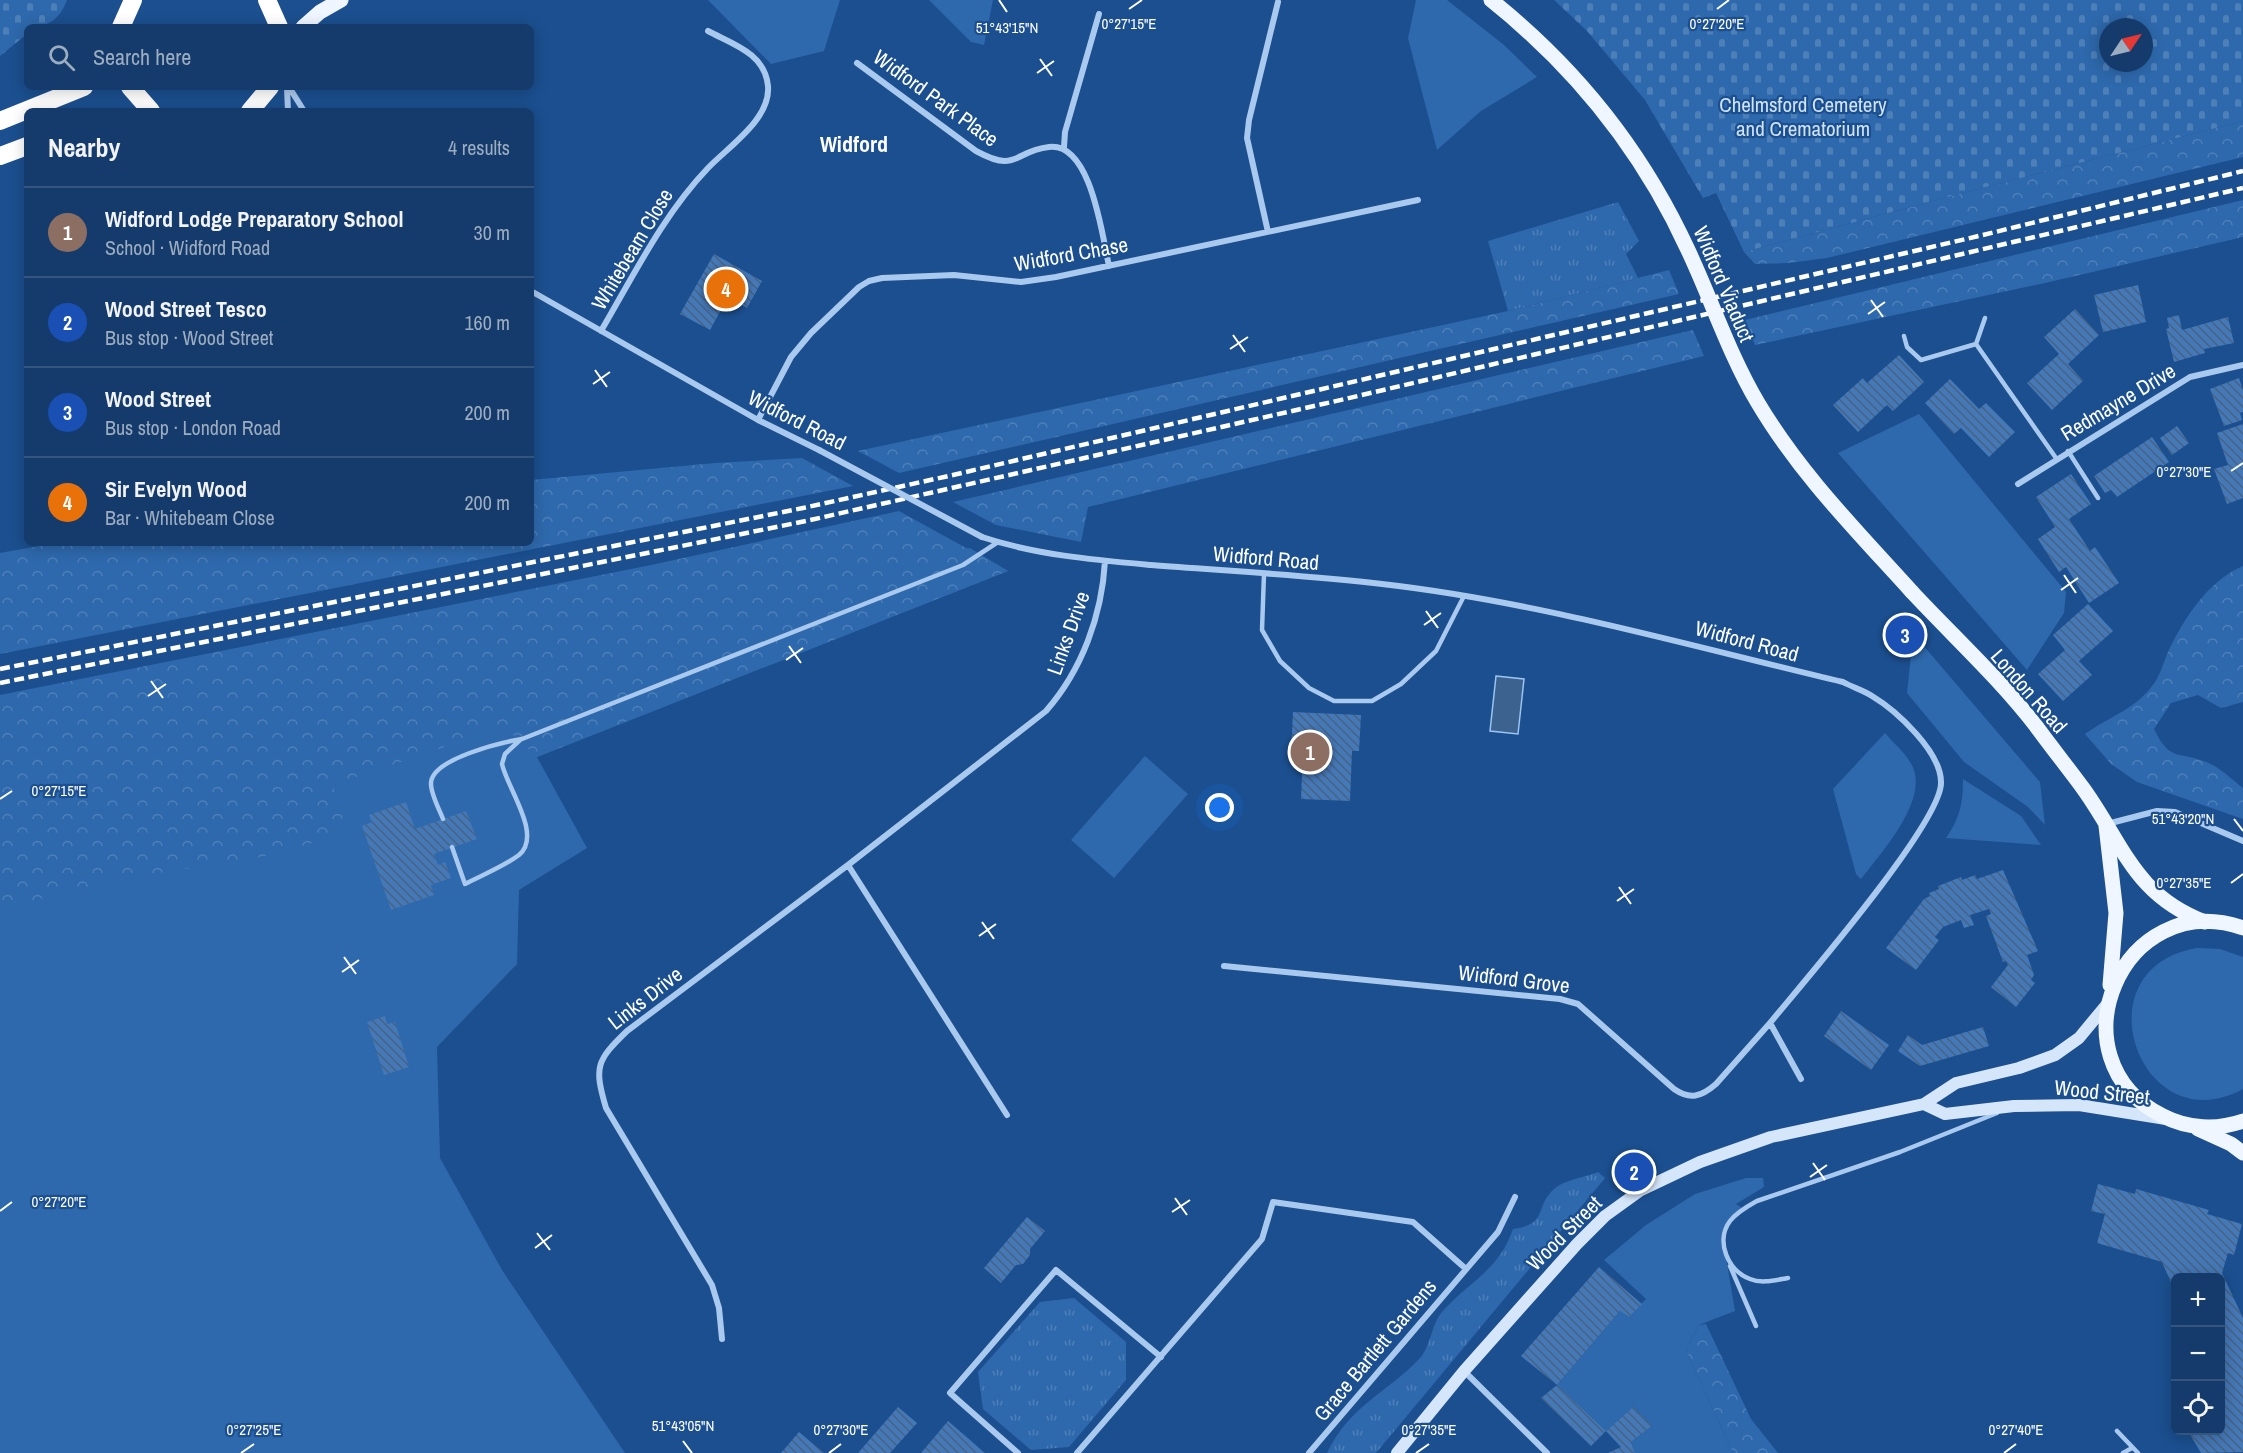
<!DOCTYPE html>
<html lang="en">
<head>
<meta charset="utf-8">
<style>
  body { margin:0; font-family:"Archivo Narrow",sans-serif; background:#1d4271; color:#f1f3f6 }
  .controls { position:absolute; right:18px; bottom:18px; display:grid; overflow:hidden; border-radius:9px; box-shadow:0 3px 15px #0003 }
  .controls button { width:54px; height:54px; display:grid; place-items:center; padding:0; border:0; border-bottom:2px solid #33557e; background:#143b6b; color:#f1f3f6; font:30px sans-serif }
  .compass { position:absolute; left:2099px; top:18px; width:54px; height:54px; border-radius:50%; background:#143b6b; box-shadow:0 3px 15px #0003; rotate:55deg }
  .you { position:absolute; left:1220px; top:808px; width:21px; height:21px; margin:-15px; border:4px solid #fff; border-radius:50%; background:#1a73e8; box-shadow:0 0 0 9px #1a73e833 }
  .badge { display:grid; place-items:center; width:39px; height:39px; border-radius:50%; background:#8abfa5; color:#fff; font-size:20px; font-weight:700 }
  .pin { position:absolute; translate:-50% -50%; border:3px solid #fff; box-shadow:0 2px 6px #0006 }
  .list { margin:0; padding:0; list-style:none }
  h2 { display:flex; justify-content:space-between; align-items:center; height:78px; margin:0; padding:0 24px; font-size:26px }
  h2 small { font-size:20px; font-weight:400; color:#9dadc1 }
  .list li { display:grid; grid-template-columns:39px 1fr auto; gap:18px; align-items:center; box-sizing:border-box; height:90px; padding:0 24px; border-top:2px solid #33557e }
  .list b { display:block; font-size:22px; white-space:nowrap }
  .list p { margin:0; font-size:20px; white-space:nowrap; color:#9dadc1 }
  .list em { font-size:20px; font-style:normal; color:#9dadc1 }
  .icon { flex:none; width:33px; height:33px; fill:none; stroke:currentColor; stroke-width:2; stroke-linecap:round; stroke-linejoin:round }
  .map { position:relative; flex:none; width:2243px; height:1453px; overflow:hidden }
  .search { position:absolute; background:#143b6b; box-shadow:0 3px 15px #0003; left:24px; top:24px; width:510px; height:66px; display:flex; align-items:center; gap:15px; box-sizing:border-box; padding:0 21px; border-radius:9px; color:#9dadc1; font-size:22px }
  .panel { position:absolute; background:#143b6b; box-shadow:0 3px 15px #0003; left:24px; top:108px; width:510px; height:438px; border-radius:9px }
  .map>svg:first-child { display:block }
</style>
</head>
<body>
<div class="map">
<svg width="2243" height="1453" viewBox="0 0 2243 1453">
  <defs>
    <pattern id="forest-crowns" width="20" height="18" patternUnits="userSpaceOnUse" patternTransform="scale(1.5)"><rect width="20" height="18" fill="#2e69ad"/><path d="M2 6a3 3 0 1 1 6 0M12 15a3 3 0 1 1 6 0" fill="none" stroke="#4d80b9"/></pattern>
    <pattern id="cemetery-stones" width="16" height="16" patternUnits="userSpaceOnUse" patternTransform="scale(1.5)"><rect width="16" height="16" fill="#2e69ad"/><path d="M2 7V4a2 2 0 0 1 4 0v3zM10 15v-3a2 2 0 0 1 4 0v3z" fill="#4d80b9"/></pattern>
    <pattern id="park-tufts" width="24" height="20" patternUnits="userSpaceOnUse" patternTransform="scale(1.5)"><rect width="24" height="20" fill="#2e69ad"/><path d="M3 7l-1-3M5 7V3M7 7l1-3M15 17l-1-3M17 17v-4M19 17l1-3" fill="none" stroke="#4d80b9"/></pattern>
    <pattern id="building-back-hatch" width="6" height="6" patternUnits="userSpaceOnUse" patternTransform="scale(1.5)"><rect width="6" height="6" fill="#4478b7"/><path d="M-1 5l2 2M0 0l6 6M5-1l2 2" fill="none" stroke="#486282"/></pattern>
  </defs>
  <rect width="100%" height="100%" fill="#1b4f8f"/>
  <path fill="#2e69ad" d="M 708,0 L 840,0 L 824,51 L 771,64 Z
    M 929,0 L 993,0 L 984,45 L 971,42 Z
    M 1416,0 L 1447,0 L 1504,45 L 1537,77 L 1481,111 L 1437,150 L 1408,38 Z
    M 1919,414 L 2066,592 L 2064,613 L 2027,670 L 1838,453 Z
    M 970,548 L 1008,571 L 537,757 L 587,848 L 519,890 L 517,964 L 437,1047 L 440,1158 L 502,1270 L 625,1453 L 0,1453 L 0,724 Z
    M 1922,644 L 2040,782 L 2045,825 L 2028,807 L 1964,762 L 1907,693 L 1911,655 Z
    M 1885,733 C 1895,745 1912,758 1915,774 C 1922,808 1880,854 1861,879 L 1856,874 L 1833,789 Z
    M 1145,756 L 1188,794 L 1114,878 L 1071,840 Z
    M 1963,779 L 2021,816 L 2041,845 L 1946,838 C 1960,818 1963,803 1963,779 Z
    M 2197,948 L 2220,949 L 2243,957 L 2243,1089 C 2140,1145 2077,968 2197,948 Z
    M 1746,1178 L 1763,1178 L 1764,1187 L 1736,1204 L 1744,1209 L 1730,1222 L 1723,1239 L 1735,1311 L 1699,1325 L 1686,1350 L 1733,1453 L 1635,1453 L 1631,1442 L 1652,1426 L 1633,1407 L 1606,1431 L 1557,1385 L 1620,1311 L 1629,1317 L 1646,1299 L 1604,1260 L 1646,1225 L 1695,1194 Z"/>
  <path fill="url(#forest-crowns)" d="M 2243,121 L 2243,157 L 1827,258 L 1788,263 L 1755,264 L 1744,252 L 1959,194 Z
    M 2243,200 L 2243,237 L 2045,283 L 1755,345 L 1745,320 Z
    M 1669,270 L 1679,294 L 899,473 L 858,451 L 1508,311 Z
    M 1693,330 L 1704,356 L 1088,507 L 1081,542 L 996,525 L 953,502 Z
    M 802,458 L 853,486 L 0,654 L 0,553 L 56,543 L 531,543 L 531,480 L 715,463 Z
    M 899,511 L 1008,571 L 537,757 L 511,733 L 492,731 L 333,785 L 347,833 L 267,856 L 121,879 L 0,909 L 0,695 L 651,565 Z
    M 2243,566 L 2243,702 L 2221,708 L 2198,695 L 2171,703 L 2154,729 C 2170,761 2175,751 2203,761 C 2218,765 2231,779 2243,788 L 2243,819 L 2137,782 L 2111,764 L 2085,734 C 2110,716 2137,709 2155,682 C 2161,673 2164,661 2168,652 C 2184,618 2208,581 2243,566 Z
    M 1706,1324 L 1751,1419 L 1778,1453 L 1733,1453 L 1686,1350 L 1699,1325 Z"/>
  <path fill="url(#cemetery-stones)" fill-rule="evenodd" d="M 0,0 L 67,0 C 59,20 49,27 27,27 L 27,34 L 0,56 Z
    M 1554,0 L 2243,0 L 2243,121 L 1959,194 L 1744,252 L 1716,193 L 1703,198 L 1645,100 L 1587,31 ZM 2108,27 L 2144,27 L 2144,63 L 2108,63 Z"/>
  <path fill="url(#park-tufts)" d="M 1618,202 L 1639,241 L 1626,254 L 1638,278 L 1508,311 L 1488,241 Z
    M 1598,1172 L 1605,1178 L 1376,1453 L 1327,1453 C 1351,1404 1386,1394 1420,1358 C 1431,1346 1431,1325 1442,1312 C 1469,1281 1498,1272 1513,1229 C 1549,1224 1534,1207 1554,1189 C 1564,1180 1586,1177 1598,1172 Z
    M 1074,1298 L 1126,1342 L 1126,1380 L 1069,1447 L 1031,1450 L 983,1409 L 978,1372 L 1040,1302 Z"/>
  <path fill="#3c6290" stroke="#9cc4f0" stroke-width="1.5" d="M 1496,676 L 1524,679 L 1518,734 L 1490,731 Z"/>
  <path fill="url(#building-back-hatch)" d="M 714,254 L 762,281 L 747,308 L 728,297 L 710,330 L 680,314 Z
    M 2138,285 L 2146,322 L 2103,332 L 2094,295 Z
    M 2075,309 L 2099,335 L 2068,364 L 2083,381 L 2052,410 L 2027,383 L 2059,354 L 2044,337 Z
    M 2179,315 L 2182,330 L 2228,317 L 2234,343 L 2204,349 L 2205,353 L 2174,362 L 2166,329 L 2169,328 L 2167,318 Z
    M 1899,355 L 1924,382 L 1893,411 L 1887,405 L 1858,432 L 1833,405 L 1863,378 L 1867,383 Z
    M 2239,378 L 2243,390 L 2243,412 L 2240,413 L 2242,420 L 2224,426 L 2210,389 Z
    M 1950,379 L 1979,409 L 1986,403 L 2015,432 L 1989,457 L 1961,428 L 1954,434 L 1925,403 Z
    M 2243,424 L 2243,498 L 2227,504 L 2214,469 L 2228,465 L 2217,433 Z
    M 2177,426 L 2189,443 L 2172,455 L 2160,438 Z
    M 2152,437 L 2169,462 L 2117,497 L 2111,490 L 2105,493 L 2094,476 Z
    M 2071,474 L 2091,504 L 2069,519 L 2090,551 L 2095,547 L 2119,583 L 2089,603 L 2066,567 L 2059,572 L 2038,539 L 2055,527 L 2036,497 Z
    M 2088,604 L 2113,631 L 2079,661 L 2092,675 L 2063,701 L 2038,674 L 2065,650 L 2053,635 Z
    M 1293,712 L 1361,715 L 1359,751 L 1352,751 L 1350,801 L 1301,799 L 1303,752 L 1291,752 Z
    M 406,802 L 415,829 L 466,811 L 477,839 L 434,854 L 438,865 L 445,862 L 451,878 L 431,885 L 434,895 L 391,910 L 362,826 L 372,822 L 369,815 Z
    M 2003,870 L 2038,951 L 2027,955 L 2034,975 L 2031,980 L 2035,983 L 2016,1007 L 1991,987 L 2008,965 L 2006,961 L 2003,962 L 1986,916 L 1991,914 L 1989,909 L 1970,915 L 1974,925 L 1964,928 L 1961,920 L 1943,927 L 1935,937 L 1939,940 L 1916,970 L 1886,948 L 1924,899 L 1930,896 L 1929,893 L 1939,889 L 1938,886 L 1961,877 L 1962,880 L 1975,875 L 1977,879 Z
    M 1841,1011 L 1889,1045 L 1871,1070 L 1824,1036 Z
    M 385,1016 L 387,1024 L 395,1022 L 409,1067 L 384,1075 L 367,1022 Z
    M 1983,1027 L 1989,1046 L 1920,1066 L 1898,1051 L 1908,1035 L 1922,1045 Z
    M 2098,1184 L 2135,1194 L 2136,1189 L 2209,1210 L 2207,1214 L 2242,1224 L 2234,1255 L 2228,1253 L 2222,1273 L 2243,1318 L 2243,1452 L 2201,1453 L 2188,1431 L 2220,1430 L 2220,1278 L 2176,1278 L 2175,1291 L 2162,1262 L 2097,1243 L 2105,1214 L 2091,1211 Z
    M 1027,1217 L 1045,1231 L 1030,1249 L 1030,1255 L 1023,1264 L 1016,1265 L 1001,1283 L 984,1268 Z
    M 1599,1267 L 1642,1304 L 1629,1317 L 1620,1311 L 1557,1385 L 1606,1431 L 1591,1446 L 1541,1398 L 1557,1385 L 1521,1356 Z
    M 898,1407 L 917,1423 L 890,1453 L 858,1453 Z
    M 1633,1407 L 1652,1426 L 1631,1442 L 1635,1453 L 1608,1453 L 1621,1447 L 1606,1431 Z
    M 948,1421 L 985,1453 L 921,1453 Z
    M 799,1432 L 824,1453 L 781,1453 Z"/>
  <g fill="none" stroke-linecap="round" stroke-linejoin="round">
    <path stroke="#a9c9ee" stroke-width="4.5" d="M 1985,318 L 1976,344 L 2056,458
      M 1904,336 L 1907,347 L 1921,360 L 1976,344
      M 27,385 L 27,402
      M 2068,451 L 2098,498
      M 1264,574 L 1262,630 L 1280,661 L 1309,688 L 1334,701 L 1372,701 L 1401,684 L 1436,651 L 1464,596
      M 443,819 C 439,809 431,794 431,784 C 430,759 503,742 522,739 L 963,565 L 998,542
      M 452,847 L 465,884 C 482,875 503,867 519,855 C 543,835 507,788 502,764 L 505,754 L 520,740
      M 1730,1266 L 1756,1326
      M 1788,1278 C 1776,1280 1762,1284 1750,1279 C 1728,1271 1715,1241 1730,1221 C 1737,1212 1748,1206 1757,1201 L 1900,1152 L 1997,1113
      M 2117,1431 L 2138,1453
      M 2123,1453 L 2132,1448"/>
    <path stroke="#a9c9ee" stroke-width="6" d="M 857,63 L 976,151 C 1018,174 1013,151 1049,147 C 1091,142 1102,235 1109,266
      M 289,87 L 304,111
      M 287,88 L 288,111
      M 1064,147 L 1065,132 L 1099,14
      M 1268,232 L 1247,138 L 1249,120 L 1278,2
      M 531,291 L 758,420 L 819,450
      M 601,331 C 634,275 663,215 708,168 C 728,147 771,119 768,86 C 765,53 732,44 708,31
      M 758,420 L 791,357 L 811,333 L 859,287 L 869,281 L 882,278 L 954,275 L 1021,282 L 1056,277 L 1418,200
      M 2018,484 L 2190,377 L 2243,365
      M 982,537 C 1036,555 1095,560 1151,565 C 1228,571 1305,575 1382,584 C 1539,602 1690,646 1843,682 C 1852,687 1863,690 1872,696 C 1897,711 1941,752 1941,782 C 1943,821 1802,984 1770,1023 L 1801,1079
      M 2107,824 L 2157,811 L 2175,812 L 2243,841
      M 848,865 L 1007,1115
      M 1224,966 L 1560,999 L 1578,1004 L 1674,1089 C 1690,1100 1701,1097 1716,1084 L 1770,1023
      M 722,1339 L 719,1308 L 712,1285 L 606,1108 C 594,1067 596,1061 627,1031 L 848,865 L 1046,711 C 1082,670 1102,615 1105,561
      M 1464,1371 L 1547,1453
      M 1018,1453 L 950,1393 L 1056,1270 L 1161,1357
      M 1077,1453 L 1262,1239 L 1273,1202 L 1413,1222 L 1466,1269
      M 1309,1453 L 1498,1232 L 1515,1197"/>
    <path stroke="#d6e6fa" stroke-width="12" d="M 1924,1104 L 1945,1114 L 2014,1106 L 2079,1105 L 2166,1119
      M 1397,1453 L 1464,1371 L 1577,1244 L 1605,1216 L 1641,1190 L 1700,1162 L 1771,1137 L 1924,1104 L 1956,1083 L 2019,1068 L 2055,1055 L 2079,1038 L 2108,1003"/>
    <path stroke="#f0f6ff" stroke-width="15" d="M 303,27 L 320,12 L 341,0
      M 1912,592 C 1953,636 1999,678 2036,726 C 2052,748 2069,769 2085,791 C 2125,848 2135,895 2205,922
      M 2106,826 L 2116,913 L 2110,985
      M 2243,928 C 2122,886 2049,1059 2163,1116 C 2188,1129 2217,1130 2243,1121
      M 2198,1129 L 2231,1144 L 2243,1153"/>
    <path stroke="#fff" stroke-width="18" d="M 267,0 L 279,27
      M 121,27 L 133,0
      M 130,87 L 151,111
      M 250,111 L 270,87
      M 0,121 L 84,87
      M 0,156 L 27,146"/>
    <path stroke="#fff" stroke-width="4.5" stroke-dasharray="10 4.5" stroke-linecap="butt" d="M 0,669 L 803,508 L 953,475 L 1983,235 L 2243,171
      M 0,683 L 806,521 L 1345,399 L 2243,188"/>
    <path stroke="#a9c9ee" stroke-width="6" d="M 819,450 L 982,537"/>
    <path stroke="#f0f6ff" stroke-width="15" d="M 1491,0 C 1575,67 1643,152 1688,250 C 1712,301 1729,354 1758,403 C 1800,474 1857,531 1912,592"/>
  </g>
  <path fill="none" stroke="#fff" stroke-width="2" d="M 999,0 L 1007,12M 1129,9 L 1142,0M 1717,9 L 1729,0M 1040,59 L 1052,76M 1037,73 L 1054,61M 1871,300 L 1883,317M 1868,314 L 1885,302M 1233,335 L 1245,352M 1230,349 L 1248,337M 595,370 L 607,387M 593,384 L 610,372M 2231,471 L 2243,463M 2064,575 L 2076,593M 2061,590 L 2078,578M 1426,611 L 1438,628M 1424,625 L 1441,613M 789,646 L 801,663M 786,660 L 803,648M 151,681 L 163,698M 148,696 L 166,684M 0,799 L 12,791M 2234,819 L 2243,831M 2231,883 L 2243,874M 1619,887 L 1631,904M 1617,901 L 1634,889M 982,922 L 994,939M 979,936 L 996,924M 344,957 L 356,974M 342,972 L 359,960M 1813,1163 L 1825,1180M 1810,1177 L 1827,1165M 1175,1198 L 1187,1215M 0,1211 L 12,1202M 1172,1212 L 1190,1200M 537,1233 L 550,1250M 535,1248 L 552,1235M 683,1441 L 692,1453M 241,1453 L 254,1444M 829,1453 L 841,1444M 1416,1453 L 1429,1444M 2004,1453 L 2016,1444"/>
  <g text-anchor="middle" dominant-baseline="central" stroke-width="4.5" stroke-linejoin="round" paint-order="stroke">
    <g font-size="21" fill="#fff" stroke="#1b4f8f">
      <text transform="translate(936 98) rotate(36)">Widford Park Place</text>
      <text transform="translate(632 249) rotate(-59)">Whitebeam Close</text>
      <text transform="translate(1071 254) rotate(-10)">Widford Chase</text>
      <text transform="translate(1724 284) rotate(67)">Widford Viaduct</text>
      <text transform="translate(2118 402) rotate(-31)">Redmayne Drive</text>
      <text transform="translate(797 420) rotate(27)">Widford Road</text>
      <text transform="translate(1266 558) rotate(5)">Widford Road</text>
      <text transform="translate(1068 633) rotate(-70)">Links Drive</text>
      <text transform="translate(1747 641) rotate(15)">Widford Road</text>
      <text transform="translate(2029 691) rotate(49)">London Road</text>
      <text transform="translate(1514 979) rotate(7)">Widford Grove</text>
      <text transform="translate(645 998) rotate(-38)">Links Drive</text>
      <text transform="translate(2102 1092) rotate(6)">Wood Street</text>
      <text transform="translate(1564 1233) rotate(-45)">Wood Street</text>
      <text transform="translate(1375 1350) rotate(-50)">Grace Bartlett Gardens</text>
    </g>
    <g font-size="21" fill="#cfe3fa" stroke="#1b4f8f">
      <text x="1803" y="104">Chelmsford Cemetery<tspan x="1803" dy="24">and Crematorium</tspan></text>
    </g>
    <g font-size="22" font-weight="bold" fill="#fff" stroke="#1b4f8f">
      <text x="854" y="144">Widford</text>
    </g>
  </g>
  <g font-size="15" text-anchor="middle" fill="#fff" stroke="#1b4f8f" stroke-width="4.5" stroke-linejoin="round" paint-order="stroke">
    <text x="1717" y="29">0°27'20"E</text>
    <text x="1129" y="29">0°27'15"E</text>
    <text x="1007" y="33">51°43'15"N</text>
    <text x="2184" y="477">0°27'30"E</text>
    <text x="59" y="796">0°27'15"E</text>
    <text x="2183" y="824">51°43'20"N</text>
    <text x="2184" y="888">0°27'35"E</text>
    <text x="59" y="1207">0°27'20"E</text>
    <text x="683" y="1431">51°43'05"N</text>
    <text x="254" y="1435">0°27'25"E</text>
    <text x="841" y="1435">0°27'30"E</text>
    <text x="1429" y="1435">0°27'35"E</text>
    <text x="2016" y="1435">0°27'40"E</text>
  </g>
</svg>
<div class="controls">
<button>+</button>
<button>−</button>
<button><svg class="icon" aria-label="locate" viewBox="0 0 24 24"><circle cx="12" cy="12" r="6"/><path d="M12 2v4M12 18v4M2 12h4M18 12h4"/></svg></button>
</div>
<svg class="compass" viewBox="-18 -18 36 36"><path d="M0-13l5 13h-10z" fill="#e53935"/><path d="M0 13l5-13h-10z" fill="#9dadc1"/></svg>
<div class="you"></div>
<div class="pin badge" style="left:1310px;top:752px;background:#8d6e63">1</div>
<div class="pin badge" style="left:1634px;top:1172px;background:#1a4fb4">2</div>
<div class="pin badge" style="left:1905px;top:635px;background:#1a4fb4">3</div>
<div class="pin badge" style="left:726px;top:289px;background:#e8710a">4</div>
<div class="search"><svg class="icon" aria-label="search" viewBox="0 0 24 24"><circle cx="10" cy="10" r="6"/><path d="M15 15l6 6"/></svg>Search here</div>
<section class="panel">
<h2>Nearby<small>4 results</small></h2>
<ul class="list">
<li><span class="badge" style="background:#8d6e63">1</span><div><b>Widford Lodge Preparatory School</b><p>School · Widford Road</p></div><em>30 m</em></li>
<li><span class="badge" style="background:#1a4fb4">2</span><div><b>Wood Street Tesco</b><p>Bus stop · Wood Street</p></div><em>160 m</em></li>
<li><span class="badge" style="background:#1a4fb4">3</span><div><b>Wood Street</b><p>Bus stop · London Road</p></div><em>200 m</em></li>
<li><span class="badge" style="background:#e8710a">4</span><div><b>Sir Evelyn Wood</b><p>Bar · Whitebeam Close</p></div><em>200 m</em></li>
</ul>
</section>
</div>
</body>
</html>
